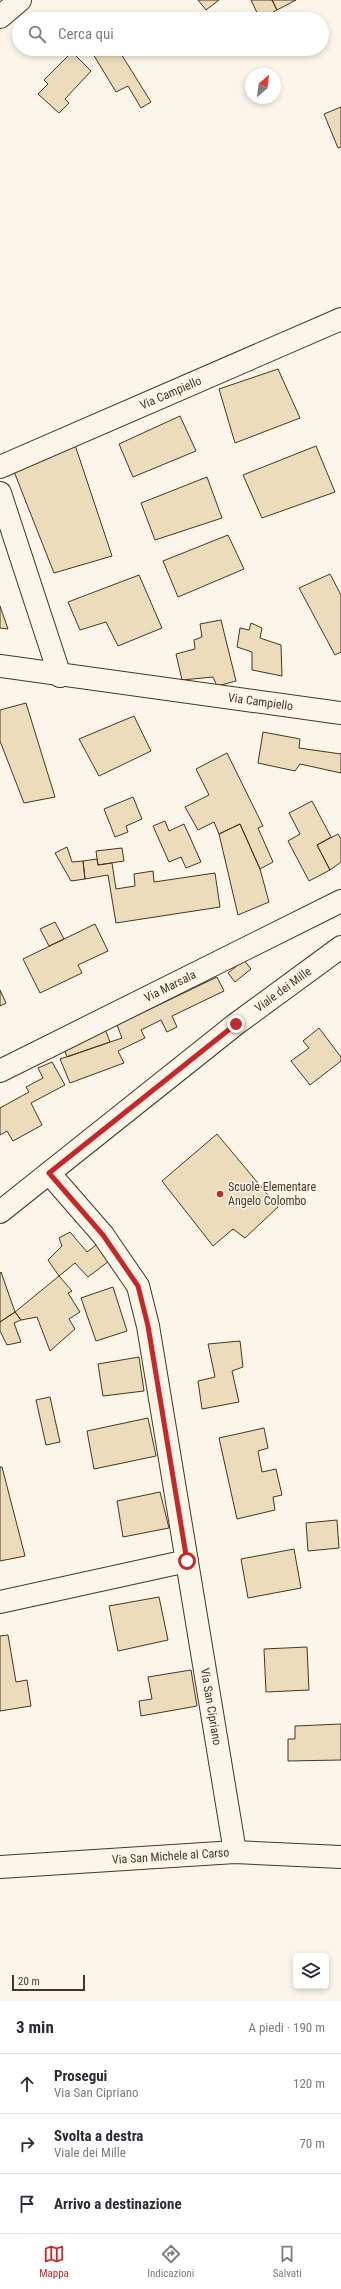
<!DOCTYPE html>
<html lang="it">
<head>
<meta charset="utf-8">
<style>
  body { margin:0; font-family:"Roboto Condensed",sans-serif; background:#f2f2f3; color:#2b2b33 }
  .controls { position:absolute; right:12px; bottom:12px; display:grid; overflow:hidden; border-radius:6px; box-shadow:0 2px 6px #0003 }
  .controls button { width:36px; height:36px; display:grid; place-items:center; padding:0; border:0; border-bottom:1px solid #e1e1e2; background:#fff; color:#2b2b33; font:20px sans-serif }
  .compass { position:absolute; left:245px; top:68px; width:36px; height:36px; border-radius:50%; background:#fff; box-shadow:0 2px 6px #0003; rotate:28deg }
  .scale { position:absolute; left:12px; bottom:10px; width:73px; box-sizing:border-box; padding-left:4px; border:2px solid #4a3520; border-top:0; font-size:11px; line-height:14px; white-space:nowrap; color:#4a3520; -webkit-text-stroke:3px #fbf6e9; paint-order:stroke }
  .stop { position:absolute; width:12px; height:12px; margin:-9px; border:3px solid #c62828; border-radius:50%; background:#fff }
  .stop.end { background:#c62828; border-color:#fff; box-shadow:0 1px 4px #0008 }
  .list { margin:0; padding:0; list-style:none }
  h2 { display:flex; justify-content:space-between; align-items:center; height:52px; margin:0; padding:0 16px; font-size:17px }
  h2 small { font-size:13px; font-weight:400; color:#7c7c81 }
  .list li { display:grid; grid-template-columns:26px 1fr auto; gap:12px; align-items:center; box-sizing:border-box; height:60px; padding:0 16px; border-top:1px solid #e1e1e2 }
  .list b { display:block; font-size:15px; white-space:nowrap }
  .list p { margin:0; font-size:13px; white-space:nowrap; color:#7c7c81 }
  .list em { font-size:13px; font-style:normal; color:#7c7c81 }
  .icon { flex:none; width:22px; height:22px; fill:none; stroke:currentColor; stroke-width:2; stroke-linecap:round; stroke-linejoin:round }
  .map { position:relative; flex:none; width:341px; height:2001px; overflow:hidden }
  .search { position:absolute; background:#fff; box-shadow:0 2px 6px #0003; left:12px; right:12px; top:12px; height:44px; display:flex; align-items:center; gap:10px; box-sizing:border-box; padding:0 14px; border-radius:22px; color:#7c7c81; font-size:15px }
  .sheet { height:232px; background:#fff }
  nav { display:flex; justify-content:space-around; align-items:center; box-sizing:border-box; height:56px; border-top:1px solid #e1e1e2; background:#fff; font-size:11px; color:#7c7c81 }
  nav a { display:grid; justify-items:center; gap:2px }
  nav .on { color:#c62828 }
  .map>svg:first-child { display:block }
</style>
</head>
<body>
<div class="map">
<svg width="341" height="2001" viewBox="0 0 341 2001">
  <rect width="100%" height="100%" fill="#fbf6e9"/>
  <path fill="#ecdcbc" stroke="#4a3520" d="M 198,0 L 219,0 L 206,10 Z
    M 251,0 L 272,0 L 277,10 L 260,19 Z
    M 272,0 L 296,0 L 277,10 Z
    M 90,49 L 118,49 L 151,102 L 141,108 L 128,86 L 116,92 Z
    M 72,52 L 91,71 L 65,99 L 69,103 L 59,113 L 38,94 L 48,84 L 44,80 Z
    M 341,107 L 341,147 L 338,148 L 324,114 Z
    M 278,369 L 300,418 L 235,443 L 219,389 Z
    M 180,416 L 196,451 L 133,477 L 119,444 Z
    M 75,445 L 112,556 L 54,573 L 13,469 Z
    M 316,446 L 335,492 L 262,518 L 243,475 Z
    M 207,477 L 222,518 L 155,540 L 141,503 Z
    M 228,535 L 244,569 L 178,597 L 163,561 Z
    M 330,574 L 341,595 L 341,652 L 335,655 L 299,588 Z
    M 139,575 L 162,628 L 118,646 L 106,622 L 80,630 L 68,602 Z
    M 0,606 L 8,629 L 0,628 Z
    M 221,620 L 236,681 L 217,686 L 213,677 L 182,680 L 176,654 L 195,649 L 194,640 L 202,637 L 200,624 Z
    M 251,623 L 262,628 L 260,638 L 281,645 L 282,676 L 252,670 L 252,652 L 237,647 L 240,628 L 249,630 Z
    M 26,703 L 55,797 L 24,803 L 0,741 L 0,710 Z
    M 134,716 L 151,751 L 99,776 L 79,739 Z
    M 263,732 L 300,739 L 299,748 L 341,754 L 341,773 L 300,764 L 295,771 L 258,763 Z
    M 227,753 L 263,826 L 258,828 L 273,862 L 260,869 L 240,824 L 219,834 L 214,822 L 198,830 L 185,807 L 209,795 L 196,769 Z
    M 133,797 L 142,819 L 126,826 L 128,832 L 115,837 L 104,809 Z
    M 312,801 L 331,837 L 317,845 L 330,870 L 309,881 L 288,841 L 300,834 L 289,813 Z
    M 165,821 L 169,831 L 184,824 L 201,862 L 186,868 L 181,857 L 169,862 L 153,826 Z
    M 240,824 L 260,869 L 269,902 L 238,915 L 219,834 Z
    M 338,834 L 341,839 L 341,862 L 330,870 L 317,845 Z
    M 67,847 L 72,862 L 83,861 L 85,879 L 71,881 L 55,853 Z
    M 122,848 L 124,861 L 98,865 L 96,851 Z
    M 97,859 L 98,865 L 112,863 L 116,889 L 135,886 L 134,874 L 153,871 L 154,882 L 215,873 L 220,907 L 116,923 L 108,875 L 85,879 L 83,861 Z
    M 55,922 L 64,939 L 49,946 L 40,929 Z
    M 95,924 L 108,951 L 78,965 L 82,973 L 40,993 L 23,959 Z
    M 244,960 L 251,969 L 235,982 L 228,973 Z
    M 217,977 L 224,991 L 172,1016 L 177,1027 L 167,1032 L 161,1020 L 141,1030 L 145,1038 L 118,1051 L 124,1063 L 70,1083 L 60,1059 L 122,1038 L 117,1025 Z
    M 0,990 L 6,1003 L 0,1006 Z
    M 319,1028 L 341,1057 L 341,1061 L 310,1085 L 291,1061 L 309,1048 L 303,1041 Z
    M 105,1029 L 110,1042 L 67,1057 L 63,1045 Z
    M 52,1062 L 65,1085 L 31,1103 L 42,1125 L 13,1141 L 7,1131 L 0,1135 L 0,1108 L 29,1092 L 26,1087 L 43,1078 L 38,1068 Z
    M 217,1134 L 278,1207 L 245,1238 L 233,1229 L 213,1246 L 162,1181 Z
    M 70,1232 L 87,1252 L 100,1242 L 113,1258 L 88,1277 L 75,1263 L 59,1276 L 48,1260 L 62,1246 L 59,1238 Z
    M 1,1272 L 15,1312 L 0,1322 L 0,1273 Z
    M 59,1276 L 72,1291 L 68,1293 L 80,1312 L 69,1319 L 75,1329 L 50,1351 L 37,1317 L 21,1320 L 15,1312 Z
    M 113,1287 L 127,1331 L 96,1341 L 81,1298 Z
    M 15,1312 L 21,1320 L 14,1323 L 21,1342 L 7,1345 L 0,1331 L 0,1322 Z
    M 240,1341 L 243,1367 L 232,1371 L 239,1402 L 202,1409 L 198,1381 L 215,1377 L 208,1344 Z
    M 139,1357 L 144,1391 L 103,1396 L 98,1364 Z
    M 50,1397 L 60,1442 L 46,1445 L 36,1400 Z
    M 148,1418 L 156,1456 L 94,1469 L 87,1431 Z
    M 264,1428 L 268,1448 L 258,1451 L 262,1472 L 276,1469 L 282,1495 L 273,1497 L 275,1510 L 237,1519 L 219,1438 Z
    M 0,1467 L 2,1467 L 25,1556 L 0,1561 Z
    M 160,1492 L 169,1528 L 123,1537 L 117,1501 Z
    M 337,1520 L 339,1548 L 308,1551 L 306,1523 Z
    M 294,1549 L 301,1588 L 248,1598 L 241,1559 Z
    M 159,1597 L 168,1640 L 118,1651 L 109,1606 Z
    M 8,1635 L 16,1682 L 27,1680 L 31,1706 L 0,1711 L 0,1636 Z
    M 307,1647 L 309,1690 L 266,1692 L 264,1649 Z
    M 191,1670 L 197,1706 L 141,1716 L 139,1701 L 152,1699 L 148,1677 Z
    M 341,1724 L 341,1760 L 288,1761 L 288,1739 L 295,1739 L 295,1726 Z"/>
  <g fill="none" stroke-linecap="round" stroke-linejoin="round">
    <defs>
      <g id="minor">
        <path d="M 0,17 L 20,0"/>
        <path id="s1" d="M 0,467 L 341,319"/>
        <path d="M 0,493 L 60,676"/>
        <path id="s2" d="M 0,666 L 341,713"/>
        <path id="s3" d="M 0,1071 L 341,901"/>
        <path id="s4" d="M 49,1173 L 103,1235 L 138,1286 L 148,1326 L 235,1852"/>
        <path d="M 0,1602 L 187,1561"/>
        <path id="s5" d="M 0,1867 L 235,1852 L 341,1857"/>
      </g>
      <g id="major">
        <path id="s6" d="M 0,1212 L 236,1024 L 341,947"/>
      </g>
    </defs>
    <use href="#minor" stroke="#4a3520" stroke-width="24"/>
    <use href="#major" stroke="#4a3520" stroke-width="24"/>
    <use href="#minor" stroke="#fbf6e9" stroke-width="22"/>
    <use href="#major" stroke="#fbf6e9" stroke-width="22"/>
  </g>
  <g fill="none" stroke-linecap="round" stroke-linejoin="round">
    <path stroke="#c62828" stroke-width="5" d="M 187,1561 L 148,1326 L 138,1286 L 103,1235 L 49,1173 L 236,1024"/>
  </g>
  <circle fill="#c62828" stroke="#fbf6e9" stroke-width="1.5" cx="220" cy="1194" r="4"/>
  <g text-anchor="middle" dominant-baseline="central" stroke-width="3" stroke-linejoin="round" paint-order="stroke">
    <g font-size="12" fill="#4a3520" stroke="#fbf6e9">
      <text stroke="none"><textPath href="#s1" startOffset="186">Via Campiello</textPath></text>
      <text stroke="none"><textPath href="#s2" startOffset="263">Via Campiello</textPath></text>
      <text stroke="none"><textPath href="#s3" startOffset="190">Via Marsala</textPath></text>
      <text stroke="none"><textPath href="#s6" startOffset="360">Viale dei Mille</textPath></text>
      <text stroke="none"><textPath href="#s4" startOffset="571">Via San Cipriano</textPath></text>
      <text stroke="none"><textPath href="#s5" startOffset="171">Via San Michele al Carso</textPath></text>
    </g>
    <g font-size="12" fill="#4a3520" stroke="#fbf6e9" text-anchor="start">
      <text x="228" y="1187">Scuole Elementare<tspan x="228" dy="14">Angelo Colombo</tspan></text>
    </g>
  </g>
</svg>
<div class="controls">
<button><svg class="icon" aria-label="layers" viewBox="0 0 24 24"><path d="M12 4l9 5-9 5-9-5zM3 14l9 5 9-5"/></svg></button>
</div>
<svg class="compass" viewBox="-18 -18 36 36"><path d="M0-13l5 13h-10z" fill="#e53935"/><path d="M0 13l5-13h-10z" fill="#7c7c81"/></svg>
<div class="scale">20 m</div>
<div class="stop" style="left:187px;top:1561px"></div>
<div class="stop end" style="left:236px;top:1024px"></div>
<div class="search"><svg class="icon" aria-label="search" viewBox="0 0 24 24"><circle cx="10" cy="10" r="6"/><path d="M15 15l6 6"/></svg>Cerca qui</div>
</div>
<section class="sheet">
<h2>3 min<small>A piedi · 190 m</small></h2>
<ul class="list">
<li><svg class="icon" aria-label="ahead" viewBox="0 0 24 24"><path d="M12 20V5M6 11l6-6 6 6"/></svg><div><b>Prosegui</b><p>Via San Cipriano</p></div><em>120 m</em></li>
<li><svg class="icon" aria-label="right" viewBox="0 0 24 24"><path d="M7 20v-9h11M14 6l5 5-5 5"/></svg><div><b>Svolta a destra</b><p>Viale dei Mille</p></div><em>70 m</em></li>
<li><svg class="icon" aria-label="arrive" viewBox="0 0 24 24"><path d="M6 21V4h12l-3 4 3 4H6"/></svg><div><b>Arrivo a destinazione</b></div></li>
</ul>
</section>
<nav>
<a class="on"><svg class="icon" aria-label="map" viewBox="0 0 24 24"><path d="M3 6l6-2 6 2 6-2v14l-6 2-6-2-6 2zM9 4v14M15 6v14"/></svg>Mappa</a>
<a><svg class="icon" aria-label="directions" viewBox="0 0 24 24"><path d="M12 3l9 9-9 9-9-9zM9 14v-3h6M13 9l2 2-2 2"/></svg>Indicazioni</a>
<a><svg class="icon" aria-label="saved" viewBox="0 0 24 24"><path d="M7 4h10v16l-5-4-5 4z"/></svg>Salvati</a>
</nav>
</body>
</html>
